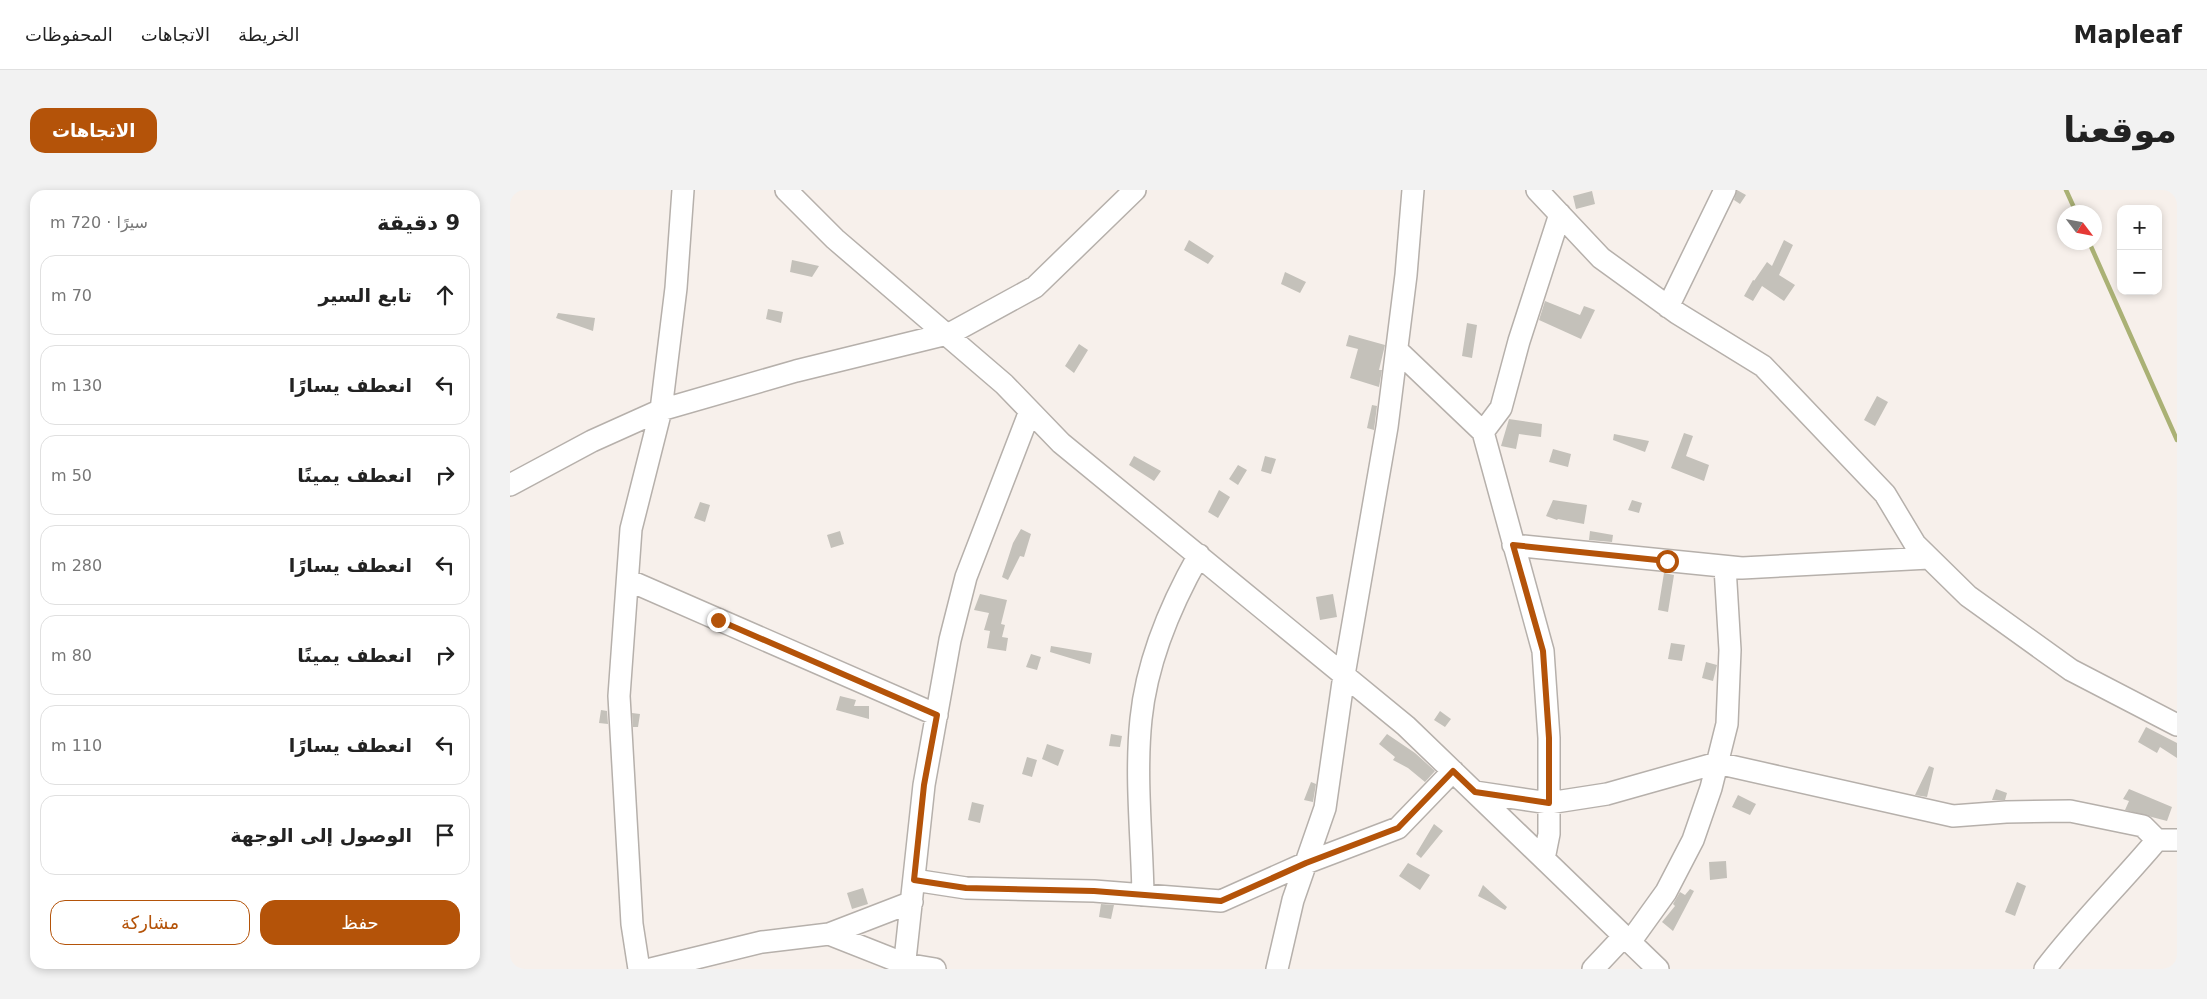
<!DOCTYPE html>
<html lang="ar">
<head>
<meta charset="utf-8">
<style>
  body { margin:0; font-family:"DejaVu Sans","Noto Naskh Arabic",sans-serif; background:#f2f2f2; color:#222; direction:rtl }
  .controls { position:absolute; right:15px; top:15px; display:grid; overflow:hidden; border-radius:10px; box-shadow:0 2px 8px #0003 }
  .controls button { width:45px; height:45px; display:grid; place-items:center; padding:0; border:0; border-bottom:1px solid #e0e0e0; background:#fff; color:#222; font:25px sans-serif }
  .compass { position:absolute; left:1547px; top:15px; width:45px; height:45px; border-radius:50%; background:#fff; box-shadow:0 2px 8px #0003; rotate:122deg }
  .stop { position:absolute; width:15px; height:15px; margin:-11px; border:4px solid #b45309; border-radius:50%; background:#fff }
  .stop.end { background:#b45309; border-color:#fff; box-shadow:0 1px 5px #0008 }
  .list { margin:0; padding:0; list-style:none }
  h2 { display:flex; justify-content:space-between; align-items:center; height:65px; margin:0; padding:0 20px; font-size:21px }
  h2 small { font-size:16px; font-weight:400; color:#767676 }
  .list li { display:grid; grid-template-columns:32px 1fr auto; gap:15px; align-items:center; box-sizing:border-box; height:80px; margin:0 10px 10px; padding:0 10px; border:1px solid #e0e0e0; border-radius:15px }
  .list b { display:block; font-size:19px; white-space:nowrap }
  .list em { font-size:16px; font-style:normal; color:#767676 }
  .actions { display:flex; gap:10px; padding:15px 20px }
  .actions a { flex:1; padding:11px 0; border:1px solid #b45309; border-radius:15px; text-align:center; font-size:18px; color:#b45309 }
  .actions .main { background:#b45309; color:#fff }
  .icon { flex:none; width:28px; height:28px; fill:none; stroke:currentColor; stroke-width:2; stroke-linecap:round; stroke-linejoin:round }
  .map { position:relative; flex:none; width:1667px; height:779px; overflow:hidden; direction:ltr; border-radius:15px }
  header { display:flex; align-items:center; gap:30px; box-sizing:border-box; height:70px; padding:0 25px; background:#fff; border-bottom:1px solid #e0e0e0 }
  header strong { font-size:24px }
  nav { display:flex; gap:28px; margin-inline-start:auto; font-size:18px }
  .intro { display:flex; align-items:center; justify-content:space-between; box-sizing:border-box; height:120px; padding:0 30px }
  h1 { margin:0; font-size:35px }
  .button { padding:12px 22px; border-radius:15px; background:#b45309; color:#fff; font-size:18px; font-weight:700 }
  main { display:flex; gap:30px; padding:0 30px }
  aside { flex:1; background:#fff; border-radius:15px; box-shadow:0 2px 8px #0003 }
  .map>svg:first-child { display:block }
</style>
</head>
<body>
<header>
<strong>Mapleaf</strong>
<nav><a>الخريطة</a><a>الاتجاهات</a><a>المحفوظات</a></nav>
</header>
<div class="intro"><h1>موقعنا</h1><a class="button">الاتجاهات</a></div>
<main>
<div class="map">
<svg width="1667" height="779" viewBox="0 0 1667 779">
  <rect width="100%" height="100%" fill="#f7f0eb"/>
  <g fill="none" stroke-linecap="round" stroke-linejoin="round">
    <path stroke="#aab175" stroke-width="4.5" d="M 1556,0 L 1566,22
      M 1579,52 L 1667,250"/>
  </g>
  <path fill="#c4c1ba" d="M 1227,0 L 1236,5 L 1230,14 L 1224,10 Z
    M 1082,1 L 1085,14 L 1066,19 L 1063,6 Z
    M 679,50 L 704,66 L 698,74 L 674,60 Z
    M 1274,50 L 1283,55 L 1269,85 L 1285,95 L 1274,111 L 1252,96 L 1243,111 L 1234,106 L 1243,90 L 1247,92 L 1244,91 L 1257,72 L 1262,76 Z
    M 282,70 L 309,76 L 302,87 L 280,82 Z
    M 775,82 L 796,92 L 790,103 L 771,94 Z
    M 1035,111 L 1070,125 L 1074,116 L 1085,120 L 1071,149 L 1029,130 Z
    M 258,119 L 273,122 L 271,133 L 256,129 Z
    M 48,123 L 85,128 L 83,141 L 46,128 Z
    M 957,133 L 967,135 L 962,168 L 952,166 Z
    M 839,145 L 875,155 L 869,180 L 872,180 L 869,197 L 840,188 L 848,159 L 836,156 Z
    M 569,154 L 578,160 L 564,183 L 555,176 Z
    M 1367,206 L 1378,212 L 1365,236 L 1354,230 Z
    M 862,215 L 867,216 L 864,240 L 857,238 Z
    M 999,229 L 1032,234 L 1031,247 L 1009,244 L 1006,259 L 991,256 Z
    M 1174,243 L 1183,246 L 1176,266 L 1199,275 L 1194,291 L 1161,278 Z
    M 1104,244 L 1139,251 L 1135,262 L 1103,250 Z
    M 1043,259 L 1061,264 L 1058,277 L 1039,272 Z
    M 624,266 L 651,281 L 644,291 L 619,275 Z
    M 755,266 L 766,269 L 761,284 L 751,281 Z
    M 728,275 L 737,280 L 728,295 L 719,289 Z
    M 709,300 L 720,307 L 708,328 L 698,322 Z
    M 1043,310 L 1077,315 L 1074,334 L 1048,329 L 1047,330 L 1036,326 Z
    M 1122,310 L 1132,313 L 1129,323 L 1118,320 Z
    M 190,312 L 200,315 L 195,332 L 184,328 Z
    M 511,339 L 521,344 L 514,367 L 510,366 L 498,390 L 492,387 L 503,353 Z
    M 330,341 L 334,354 L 321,358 L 317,345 Z
    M 1080,341 L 1103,345 L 1102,352 L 1079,350 Z
    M 1154,383 L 1164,385 L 1158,422 L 1148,420 Z
    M 470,404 L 497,410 L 491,434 L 495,435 L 492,447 L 498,448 L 496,461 L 477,458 L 480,441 L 474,440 L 479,423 L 464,420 Z
    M 823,404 L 827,427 L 810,430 L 806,407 Z
    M 1161,453 L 1175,455 L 1172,471 L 1158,469 Z
    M 541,456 L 582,463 L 580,474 L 540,462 Z
    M 521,464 L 531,467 L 527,480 L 516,477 Z
    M 1196,472 L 1207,475 L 1203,491 L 1192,488 Z
    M 330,506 L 346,510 L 344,516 L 359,516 L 359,529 L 326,520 Z
    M 91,520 L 97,521 L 98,534 L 89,533 Z
    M 930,521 L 941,529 L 935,537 L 924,530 Z
    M 122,523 L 130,524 L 128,537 L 123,537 Z
    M 1636,537 L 1667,553 L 1667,568 L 1650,557 L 1647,563 L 1628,552 Z
    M 601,544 L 612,546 L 610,557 L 599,556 Z
    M 877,544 L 905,563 L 925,581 L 915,592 L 898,578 L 883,570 L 885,567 L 869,554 Z
    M 537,554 L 554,560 L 548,576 L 532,569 Z
    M 517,567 L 527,570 L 522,587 L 512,584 Z
    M 1419,576 L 1424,578 L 1417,607 L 1405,605 Z
    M 801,592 L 806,594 L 803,612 L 794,610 Z
    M 1486,599 L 1497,603 L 1495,610 L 1482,610 Z
    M 1619,599 L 1662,617 L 1657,631 L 1615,620 L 1619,611 L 1613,609 Z
    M 1228,605 L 1246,614 L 1240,625 L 1222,617 Z
    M 462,612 L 474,615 L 470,633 L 458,630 Z
    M 924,634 L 933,641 L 911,668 L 906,664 Z
    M 1216,671 L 1217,688 L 1200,690 L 1199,672 Z
    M 898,673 L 920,685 L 910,700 L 889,686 Z
    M 1507,692 L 1516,696 L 1505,726 L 1495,722 Z
    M 973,695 L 997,717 L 995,720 L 968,706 Z
    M 353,698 L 358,714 L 342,719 L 337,703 Z
    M 1180,699 L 1184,701 L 1163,741 L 1152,732 L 1165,716 L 1163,714 L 1170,702 L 1175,705 Z
    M 591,714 L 604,715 L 601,729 L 589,727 Z"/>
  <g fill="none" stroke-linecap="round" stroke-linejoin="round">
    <defs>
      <path id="minor" d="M 276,0 L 325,49 L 494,194 L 551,253 L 896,536 L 1148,779
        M 1027,0 L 1091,68 L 1167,123 L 1253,176 L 1375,304 L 1405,354 L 1458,406 L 1561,480 L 1667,535
        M 1158,117 L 1215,0
        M 887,160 L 973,242 L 1033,461 L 1039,548 L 1039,644 L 1034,669
        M 973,242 L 991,218 L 1009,151 L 1050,24
        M 0,295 L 82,251 L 151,220 L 286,181 L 441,143 L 525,97 L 625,0
        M 1003,355 L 1232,378 L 1419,368
        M 118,390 L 427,525
        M 965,602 L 1039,613 L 1097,604 L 1207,573 L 1443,626 L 1496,622 L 1560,621 L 1633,636 L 1647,650
        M 404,690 L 456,698 L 584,701 L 711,711 L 796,673 L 888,638 L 943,581
        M 633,705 C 632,647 625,587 631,529 C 637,470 660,416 689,365
        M 319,744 L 402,712
        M 1120,752 L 1156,702 L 1183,650 L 1201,598 L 1217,534 L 1220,460 L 1215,377
        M 129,779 L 122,734 L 109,506 L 121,339 L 151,220 L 166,98 L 173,0
        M 141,779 L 252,752 L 319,744 L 395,774 L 425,779
        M 394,779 L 414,595 L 440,450 L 456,387 L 520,221
        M 767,779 L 783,710 L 815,618 L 834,485 L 877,237 L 896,85 L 903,0
        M 1083,779 L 1114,746
        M 1535,779 C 1569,734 1610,694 1647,650 L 1667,650"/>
    </defs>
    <use href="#minor" stroke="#b6b0ab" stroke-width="24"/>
    <use href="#minor" stroke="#fff" stroke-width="21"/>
  </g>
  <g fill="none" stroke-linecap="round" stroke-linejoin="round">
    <path stroke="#b45309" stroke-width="6" d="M 208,430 L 427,525 L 414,595 L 404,690 L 456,698 L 584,701 L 711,711 L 796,673 L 888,638 L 943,581 L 965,602 L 1039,613 L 1039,548 L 1033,461 L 1003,355 L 1157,371"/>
  </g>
</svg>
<div class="controls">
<button>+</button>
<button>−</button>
</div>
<svg class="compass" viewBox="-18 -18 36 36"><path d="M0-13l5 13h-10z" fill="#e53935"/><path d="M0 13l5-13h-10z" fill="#767676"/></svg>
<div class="stop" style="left:1157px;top:371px"></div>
<div class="stop end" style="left:208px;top:430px"></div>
</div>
<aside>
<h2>9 دقيقة<small>سيرًا · 720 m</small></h2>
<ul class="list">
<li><svg class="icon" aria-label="ahead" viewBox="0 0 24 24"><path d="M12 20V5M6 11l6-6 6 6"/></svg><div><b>تابع السير</b></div><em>70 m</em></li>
<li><svg class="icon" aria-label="left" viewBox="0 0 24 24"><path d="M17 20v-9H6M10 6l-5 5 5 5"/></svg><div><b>انعطف يسارًا</b></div><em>130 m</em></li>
<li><svg class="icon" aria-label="right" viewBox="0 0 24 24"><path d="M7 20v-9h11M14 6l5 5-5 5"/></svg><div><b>انعطف يمينًا</b></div><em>50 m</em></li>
<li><svg class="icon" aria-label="left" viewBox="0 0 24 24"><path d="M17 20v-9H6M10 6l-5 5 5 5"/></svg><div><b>انعطف يسارًا</b></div><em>280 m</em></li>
<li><svg class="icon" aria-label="right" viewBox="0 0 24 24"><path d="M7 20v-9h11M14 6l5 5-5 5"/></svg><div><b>انعطف يمينًا</b></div><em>80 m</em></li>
<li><svg class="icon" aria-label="left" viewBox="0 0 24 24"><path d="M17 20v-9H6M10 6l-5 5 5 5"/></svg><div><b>انعطف يسارًا</b></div><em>110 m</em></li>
<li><svg class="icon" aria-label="arrive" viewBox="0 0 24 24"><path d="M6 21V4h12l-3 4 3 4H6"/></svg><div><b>الوصول إلى الوجهة</b></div></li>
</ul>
<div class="actions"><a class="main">حفظ</a><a>مشاركة</a></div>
</aside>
</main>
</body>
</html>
